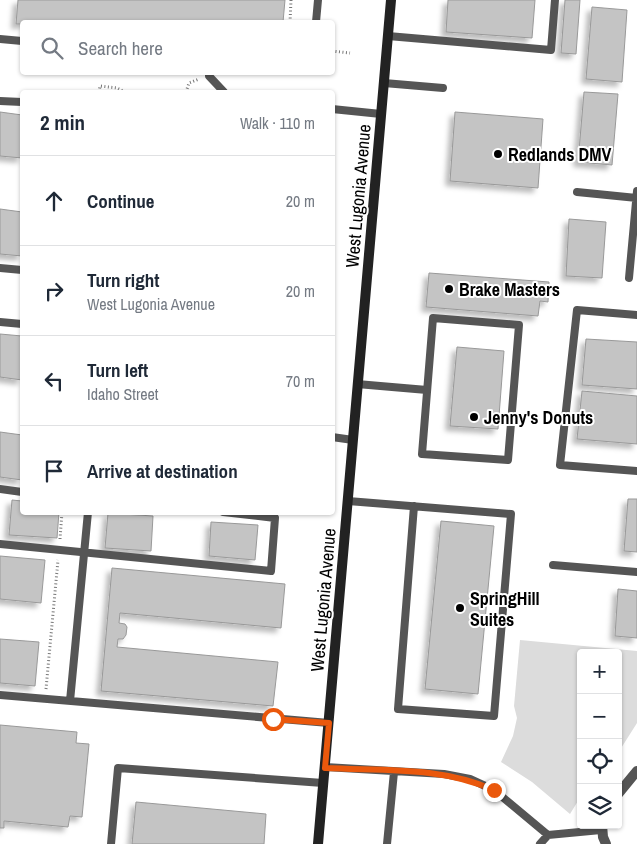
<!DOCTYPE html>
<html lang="en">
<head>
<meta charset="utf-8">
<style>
  body { margin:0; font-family:"Archivo Narrow",sans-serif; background:#f6f6f7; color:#1f2937 }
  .controls { position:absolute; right:15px; bottom:15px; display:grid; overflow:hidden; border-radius:5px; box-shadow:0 1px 4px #0004 }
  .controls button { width:45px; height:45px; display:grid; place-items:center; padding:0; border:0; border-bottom:1px solid #e0e1e3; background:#fff; color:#1f2937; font:25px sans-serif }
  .stop { position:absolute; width:15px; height:15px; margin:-11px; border:4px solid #ea580c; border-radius:50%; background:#fff }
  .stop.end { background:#ea580c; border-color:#fff; box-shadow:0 1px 5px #0008 }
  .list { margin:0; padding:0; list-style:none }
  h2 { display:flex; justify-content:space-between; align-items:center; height:65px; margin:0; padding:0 20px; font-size:21px }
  h2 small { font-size:16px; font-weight:400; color:#747a83 }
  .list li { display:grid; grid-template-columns:32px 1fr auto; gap:15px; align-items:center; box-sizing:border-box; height:90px; padding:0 20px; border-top:1px solid #e0e1e3 }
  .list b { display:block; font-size:19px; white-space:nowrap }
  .list p { margin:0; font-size:16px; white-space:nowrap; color:#747a83 }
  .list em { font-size:16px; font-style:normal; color:#747a83 }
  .icon { flex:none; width:28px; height:28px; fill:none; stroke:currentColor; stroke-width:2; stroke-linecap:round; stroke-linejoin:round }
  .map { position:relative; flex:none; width:637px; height:844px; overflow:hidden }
  .search { position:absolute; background:#fff; box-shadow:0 1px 4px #0004; left:20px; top:20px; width:315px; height:55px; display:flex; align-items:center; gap:12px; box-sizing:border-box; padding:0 18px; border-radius:5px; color:#747a83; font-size:19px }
  .panel { position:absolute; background:#fff; box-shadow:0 1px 4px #0004; left:20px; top:90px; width:315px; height:425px; border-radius:5px }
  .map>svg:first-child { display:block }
</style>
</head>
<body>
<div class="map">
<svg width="637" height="844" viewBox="0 0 637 844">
  <defs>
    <filter id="shadow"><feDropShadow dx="-4.5" dy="4.5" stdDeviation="2.5" flood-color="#0004"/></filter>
  </defs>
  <rect width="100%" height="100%" fill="#fff"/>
  <path fill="#dcdcdc" d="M 520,640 L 637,651 L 637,723 L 618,753 L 618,653 L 581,653 L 581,796 L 570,814 L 532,782 L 501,762 L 513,736 L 517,718 L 514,706 Z"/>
  <path fill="#c4c4c4" stroke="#999" filter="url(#shadow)" d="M 18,0 L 285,0 L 283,22 L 22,22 L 22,24 L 16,24 Z
    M 448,0 L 535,0 L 532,38 L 446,32 Z
    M 565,0 L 580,0 L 576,54 L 561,53 Z
    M 592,7 L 627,10 L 622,82 L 586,79 Z
    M 584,92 L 618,94 L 612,165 L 578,162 Z
    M 0,112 L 22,115 L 22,158 L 0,156 Z
    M 455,112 L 543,119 L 538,188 L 450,181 Z
    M 0,209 L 22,212 L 22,256 L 0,254 Z
    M 569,219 L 606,222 L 602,278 L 566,276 Z
    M 429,273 L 549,282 L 548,302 L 540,301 L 538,316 L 426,307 Z
    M 0,334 L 22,336 L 22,380 L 0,377 Z
    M 586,339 L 637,342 L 637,389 L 582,385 Z
    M 457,347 L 504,351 L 498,429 L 450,426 Z
    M 582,391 L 637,396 L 637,444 L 577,439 Z
    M 0,432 L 22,435 L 22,480 L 0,477 Z
    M 628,499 L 637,499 L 637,552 L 624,551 Z
    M 12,500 L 22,501 L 22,512 L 59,512 L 57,538 L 9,535 Z
    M 108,513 L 153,516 L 151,551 L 105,548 Z
    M 441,521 L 494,526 L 478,694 L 425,689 Z
    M 211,522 L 258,525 L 255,560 L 209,556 Z
    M 0,556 L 45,560 L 41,603 L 0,599 Z
    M 112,568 L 285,584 L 281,628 L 120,613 L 119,623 L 125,624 L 127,627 L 126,635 L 123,639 L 118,639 L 117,647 L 278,662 L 273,706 L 101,691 Z
    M 618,589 L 637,591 L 637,638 L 615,636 Z
    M 0,639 L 39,642 L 35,686 L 0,683 Z
    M 0,725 L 77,732 L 76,743 L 89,744 L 82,817 L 70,816 L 68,827 L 4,821 L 4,828 L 0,828 Z
    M 136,802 L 266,814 L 264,844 L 132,844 Z"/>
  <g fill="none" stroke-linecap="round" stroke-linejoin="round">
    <path stroke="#777" stroke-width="3" stroke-dasharray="1 2.5" stroke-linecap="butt" d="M 290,22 L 291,0
      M 332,51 L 350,53
      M 99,92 L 100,86 L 117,88 L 125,92
      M 186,92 L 189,83 L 199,79
      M 60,539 L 62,512
      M 46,689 L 58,560"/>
    <path stroke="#555" stroke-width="8" d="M 316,22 L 318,0
      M 388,36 L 551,50 L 555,0
      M 0,39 L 22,41
      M 210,72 L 209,76 L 224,92
      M 384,83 L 443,88
      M 0,101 L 22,102
      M 332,109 L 381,114
      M 577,192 L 637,198
      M 0,268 L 22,270
      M 629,278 L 637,191
      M 637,315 L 577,310 L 560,465 L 637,471
      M 433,318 L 519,325 L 508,460 L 422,454 Z
      M 0,322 L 22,324
      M 357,384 L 427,390
      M 332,437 L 353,440
      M 0,489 L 22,492
      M 348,501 L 511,514 L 494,716 L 398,709 L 414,506
      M 0,544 L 271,571 L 275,518 L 223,512
      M 553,565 L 637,572
      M 0,695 L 329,723
      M 70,701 L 88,512
      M 325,767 L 444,774 L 470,779 L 494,790 L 548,835 L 601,830
      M 111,844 L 118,768 L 323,783
      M 387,844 L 394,772
      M 540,844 L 548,835"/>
    <path stroke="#555" stroke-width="10" d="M 618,794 L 637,771
      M 602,825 L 603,837 L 606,844"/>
    <path stroke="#222" stroke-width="10" d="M 318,844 L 391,0"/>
  </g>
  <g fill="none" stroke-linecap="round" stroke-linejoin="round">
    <path stroke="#ea580c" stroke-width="6" d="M 273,719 L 329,723 L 325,768 C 383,771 440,766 494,790"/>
  </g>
  <g fill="#000" stroke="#fff" stroke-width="2">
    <circle cx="498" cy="154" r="5"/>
    <circle cx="449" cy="289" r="5"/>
    <circle cx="474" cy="417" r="5"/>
    <circle cx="460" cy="608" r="5"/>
  </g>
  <g text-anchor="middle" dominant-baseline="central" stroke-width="4" stroke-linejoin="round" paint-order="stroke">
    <g font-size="18" font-weight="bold" fill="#000" stroke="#fff" text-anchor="start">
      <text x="508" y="154">Redlands DMV</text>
      <text x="459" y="289">Brake Masters</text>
      <text x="484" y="417">Jenny's Donuts</text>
      <text x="470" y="598">SpringHill<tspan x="470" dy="21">Suites</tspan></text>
    </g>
    <g font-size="18" fill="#000" stroke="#fff">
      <text transform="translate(358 196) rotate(-85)">West Lugonia Avenue</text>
      <text transform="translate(323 600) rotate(-85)">West Lugonia Avenue</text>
    </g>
  </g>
</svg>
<div class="controls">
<button>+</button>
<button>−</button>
<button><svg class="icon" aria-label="locate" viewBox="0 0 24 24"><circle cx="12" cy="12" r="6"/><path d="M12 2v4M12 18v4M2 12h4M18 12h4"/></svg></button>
<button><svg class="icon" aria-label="layers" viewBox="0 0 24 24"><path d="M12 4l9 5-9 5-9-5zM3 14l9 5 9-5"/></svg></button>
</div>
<div class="stop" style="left:273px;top:719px"></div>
<div class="stop end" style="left:494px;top:790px"></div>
<div class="search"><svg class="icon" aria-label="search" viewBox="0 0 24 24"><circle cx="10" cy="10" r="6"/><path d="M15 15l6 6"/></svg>Search here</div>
<section class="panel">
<h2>2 min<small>Walk · 110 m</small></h2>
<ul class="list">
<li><svg class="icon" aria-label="ahead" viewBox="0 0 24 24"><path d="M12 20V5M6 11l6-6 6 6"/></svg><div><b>Continue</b></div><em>20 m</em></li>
<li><svg class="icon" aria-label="right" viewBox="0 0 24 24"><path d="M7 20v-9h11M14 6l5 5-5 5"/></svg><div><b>Turn right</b><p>West Lugonia Avenue</p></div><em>20 m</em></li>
<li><svg class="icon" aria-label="left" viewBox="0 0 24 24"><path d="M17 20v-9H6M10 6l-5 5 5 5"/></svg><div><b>Turn left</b><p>Idaho Street</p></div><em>70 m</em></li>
<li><svg class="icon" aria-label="arrive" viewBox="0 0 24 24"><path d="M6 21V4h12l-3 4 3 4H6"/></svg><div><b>Arrive at destination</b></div></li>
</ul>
</section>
</div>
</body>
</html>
